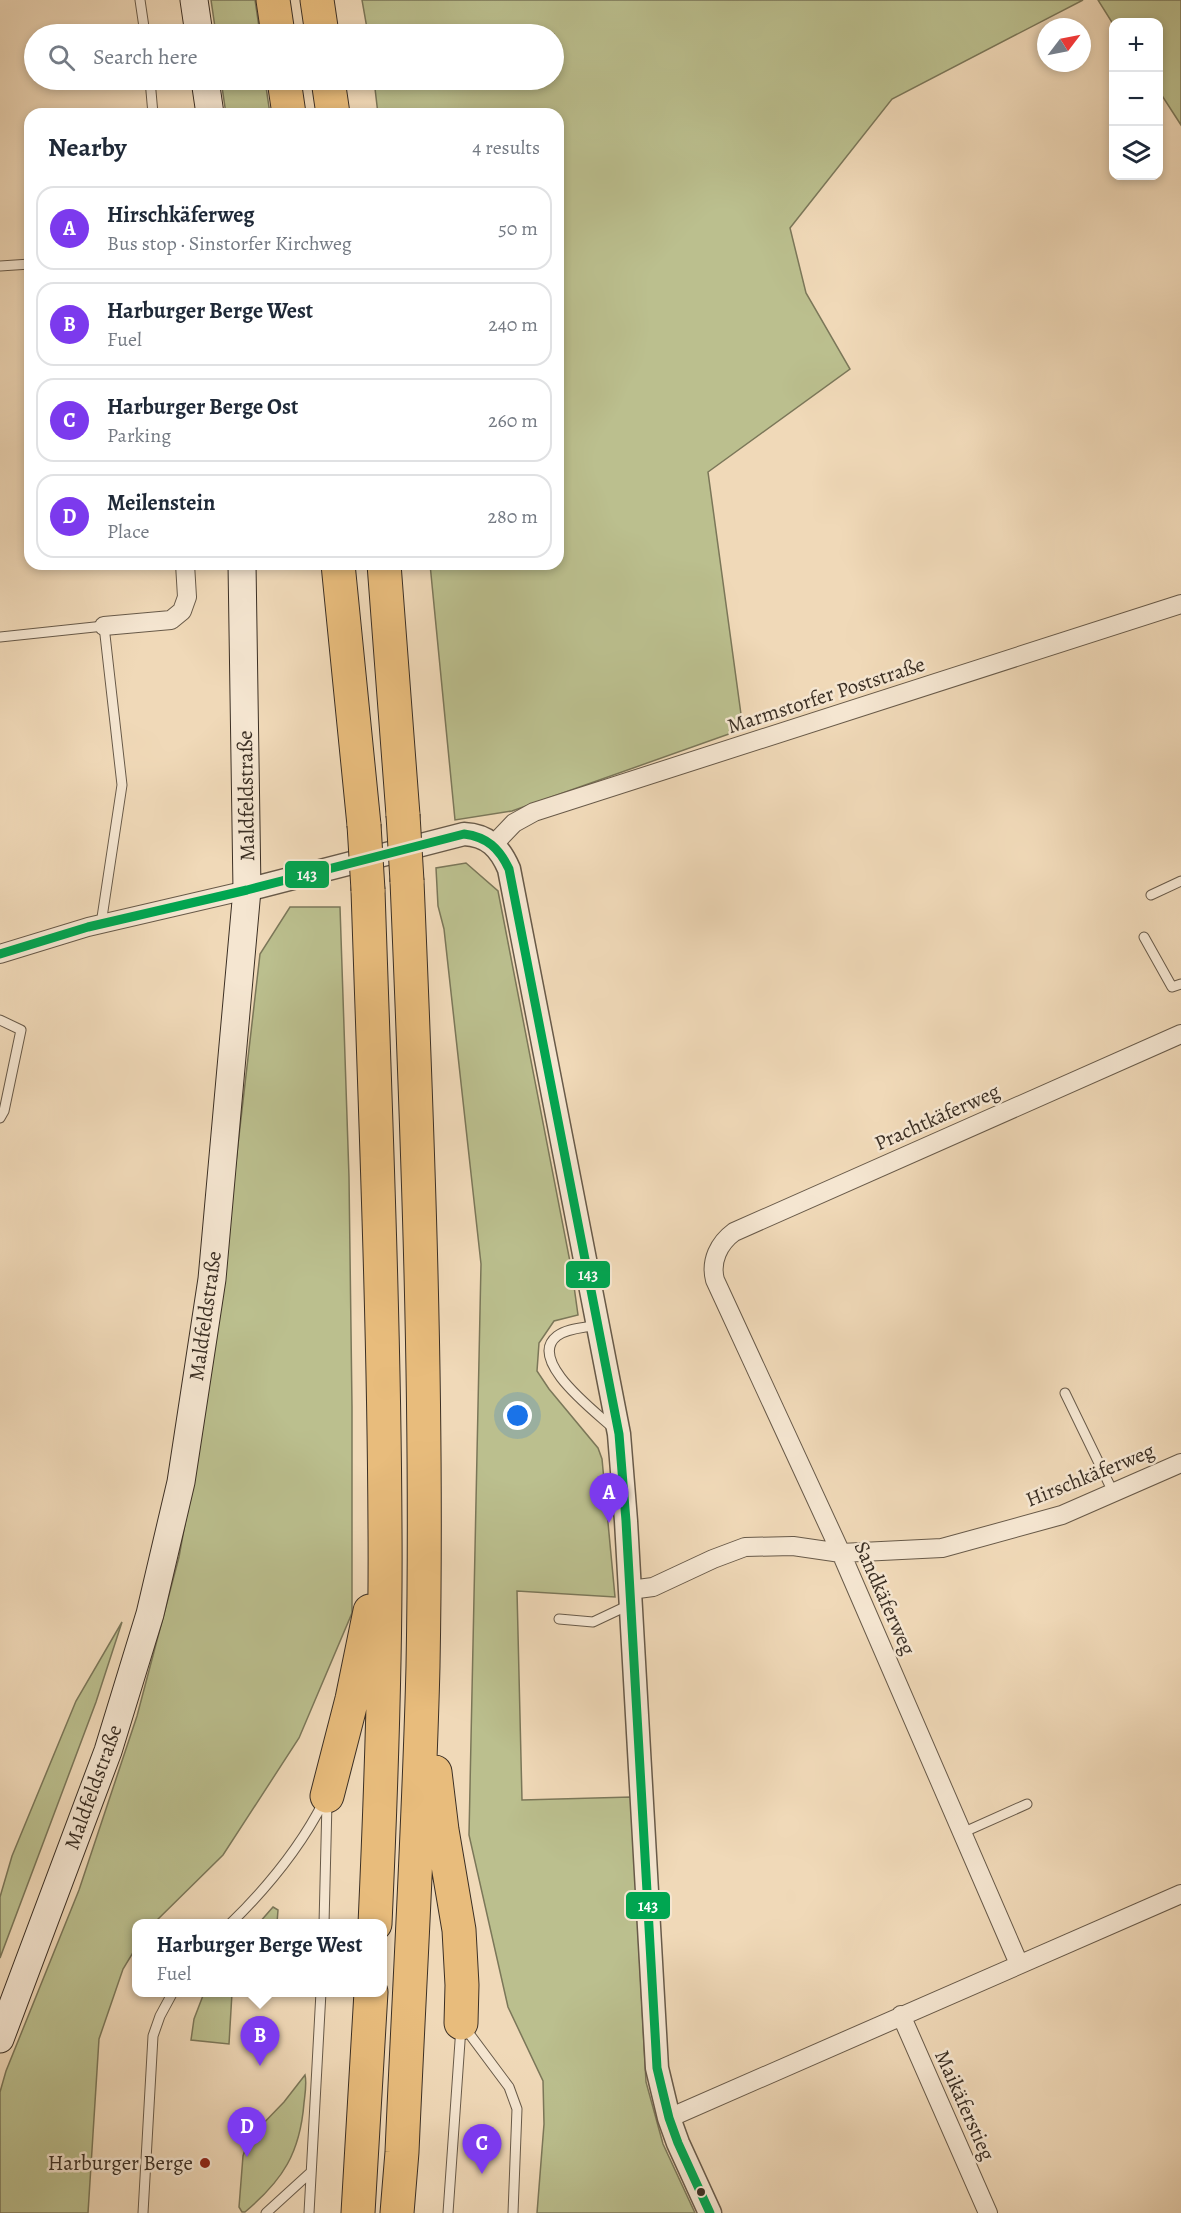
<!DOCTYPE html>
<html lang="en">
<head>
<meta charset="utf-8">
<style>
  body { margin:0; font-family:Alegreya,serif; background:#f6f6f7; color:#1f2937 }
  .controls { position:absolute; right:18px; top:18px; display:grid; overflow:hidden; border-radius:12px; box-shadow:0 3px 9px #0003 }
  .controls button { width:54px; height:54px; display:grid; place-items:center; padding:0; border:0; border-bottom:2px solid #e0e1e3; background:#fff; color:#1f2937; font:30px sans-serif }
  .compass { position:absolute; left:1037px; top:18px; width:54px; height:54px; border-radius:50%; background:#fff; box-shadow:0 3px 9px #0003; rotate:58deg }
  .you { position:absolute; left:518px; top:1416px; width:21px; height:21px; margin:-15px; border:4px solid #fff; border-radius:50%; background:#1a73e8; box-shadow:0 0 0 9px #1a73e833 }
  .badge { display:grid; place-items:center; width:39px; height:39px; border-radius:50%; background:#7c3aed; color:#fff; font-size:20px; font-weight:700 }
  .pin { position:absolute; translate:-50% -50px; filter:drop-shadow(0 2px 3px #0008) }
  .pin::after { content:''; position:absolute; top:32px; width:21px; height:18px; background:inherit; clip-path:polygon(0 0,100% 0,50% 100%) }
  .popup { position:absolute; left:132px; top:1919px; width:255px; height:78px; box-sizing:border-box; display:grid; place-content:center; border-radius:12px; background:#fff; filter:drop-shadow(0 2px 4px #0005); font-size:20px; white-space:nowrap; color:#747a83 }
  .popup b { font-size:22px; color:#1f2937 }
  .popup::after { content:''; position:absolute; left:50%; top:100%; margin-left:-12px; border:12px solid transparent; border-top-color:#fff }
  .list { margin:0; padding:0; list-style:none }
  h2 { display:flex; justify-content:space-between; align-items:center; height:78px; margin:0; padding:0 24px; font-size:26px }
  h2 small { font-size:20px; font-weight:400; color:#747a83 }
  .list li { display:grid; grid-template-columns:39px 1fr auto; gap:18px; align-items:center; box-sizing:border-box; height:84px; margin:0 12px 12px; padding:0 12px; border:2px solid #e0e1e3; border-radius:18px }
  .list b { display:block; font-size:22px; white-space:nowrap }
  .list p { margin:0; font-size:20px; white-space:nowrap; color:#747a83 }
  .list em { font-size:20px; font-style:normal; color:#747a83 }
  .icon { flex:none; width:33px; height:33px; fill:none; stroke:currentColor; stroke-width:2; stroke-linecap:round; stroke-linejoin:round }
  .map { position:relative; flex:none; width:1181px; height:2213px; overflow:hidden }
  .search { position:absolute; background:#fff; box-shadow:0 3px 9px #0003; left:24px; top:24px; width:540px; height:66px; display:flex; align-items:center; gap:15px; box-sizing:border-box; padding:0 21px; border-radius:33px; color:#747a83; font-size:22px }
  .panel { position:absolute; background:#fff; box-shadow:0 3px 9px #0003; left:24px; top:108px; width:540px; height:462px; border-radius:18px }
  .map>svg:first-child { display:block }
</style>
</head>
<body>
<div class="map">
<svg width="1181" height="2213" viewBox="0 0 1181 2213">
  <rect width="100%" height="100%" fill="#f0d9b8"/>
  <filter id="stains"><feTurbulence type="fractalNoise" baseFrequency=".00333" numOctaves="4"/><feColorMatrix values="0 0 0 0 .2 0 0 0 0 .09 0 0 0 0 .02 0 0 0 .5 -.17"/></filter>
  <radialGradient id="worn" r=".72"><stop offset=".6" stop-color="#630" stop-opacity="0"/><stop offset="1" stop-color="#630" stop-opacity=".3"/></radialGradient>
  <path fill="#bbbf8e" stroke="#7b7759" stroke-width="1.5" d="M 211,0 L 255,0 L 260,34 L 216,34 Z
    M 362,0 L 1083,0 L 892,99 L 790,228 L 806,293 L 850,369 L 708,472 L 743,729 L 512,811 L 455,820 L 430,564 L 558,564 L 558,114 L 378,114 L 374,80 L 554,80 L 554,34 L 368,34 Z
    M 1098,0 L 1181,0 L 1181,125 L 1159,91 L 1158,22 L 1113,24 Z
    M 221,80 L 265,80 L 270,114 L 226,114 Z
    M 466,863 L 498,891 L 572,1272 L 578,1315 L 554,1321 L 539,1343 L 537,1371 L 549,1389 L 598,1448 L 602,1459 L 615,1597 L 517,1591 L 522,1800 L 631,1797 L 646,2082 L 663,2144 L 695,2213 L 537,2213 L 544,2124 L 543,2081 L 508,2007 L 469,1835 L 481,1264 L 444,929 L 438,906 L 436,868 Z
    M 290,907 L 340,907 L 349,1177 L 352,1407 L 352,1613 L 299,1738 L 223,1855 L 154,1923 L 137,1924 L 137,1946 L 123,1969 L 99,2039 L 88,2213 L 0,2213 L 0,2092 L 6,2071 L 79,1890 L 137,1716 L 179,1557 L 193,1480 L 222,1283 L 260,954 Z
    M 122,1622 L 96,1702 L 0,1958 L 0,1897 L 12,1856 L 76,1701 Z
    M 273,1907 L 278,1910 L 277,1923 L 259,1923 Z
    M 204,1993 L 232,1993 L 229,2044 L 191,2040 L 194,2019 Z
    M 305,2075 C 307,2083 305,2094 304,2103 C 300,2153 283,2180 245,2212 L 242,2212 L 239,2207 L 243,2156 L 248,2141 L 254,2133 L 284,2102 Z"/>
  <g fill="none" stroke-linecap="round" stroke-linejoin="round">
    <defs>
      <path id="service" d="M 140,0 L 145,34
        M 150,80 L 153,114
        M 0,266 L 30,264
        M 0,637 L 104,626 L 122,785 L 101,924
        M 1151,895 L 1181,881
        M 1144,937 L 1172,987 L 1181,984
        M 0,1020 L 21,1030 L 4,1111 L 0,1118
        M 597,1325 C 584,1328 567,1328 557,1336 C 526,1360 596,1412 613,1428
        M 1065,1393 L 1113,1492
        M 559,1619 L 593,1622 L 629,1605
        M 962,1833 L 1027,1804
        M 230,1924 C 268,1887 300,1848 324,1801
        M 324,1924 L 327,1802
        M 465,2028 L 509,2087 L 517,2109 L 513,2213
        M 143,2213 L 153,2036 L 160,2016 L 173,1992
        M 266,2213 L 311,2172
        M 309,2213 L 321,1992
        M 448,2213 L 461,2027"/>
      <path id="minor" d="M 104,626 L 171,620 L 182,611 L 187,597 L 185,564
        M 494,844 L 514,823 L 534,812 L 1181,604
        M 0,954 L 88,927 L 247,890
        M 630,1590 L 653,1587 L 713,1559 L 745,1547 L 793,1546 L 841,1553 L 942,1548 L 1062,1515 L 1181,1463
        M 1019,1964 L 841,1553 L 715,1280 C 710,1261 719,1243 734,1232 L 1181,1034
        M 901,2015 L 988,2213
        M 669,2118 L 1181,1894"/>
      <path id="tertiary" d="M 247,890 L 464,834 C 488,835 500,848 509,869 L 619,1434 L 626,1521 L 657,2068 L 669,2118 L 678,2143 L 710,2213"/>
      <path id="secondary" d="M 194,0 L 199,34
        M 205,80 L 210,114
        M 0,2039 L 108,1751 L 150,1614 L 181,1482 L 212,1279 L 247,890 L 242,564"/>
      <path id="motorway" d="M 273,0 L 278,34
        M 317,0 L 322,34
        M 284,80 L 289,114
        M 328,80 L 333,114
        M 338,564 L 364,825
        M 384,564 L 403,815
        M 368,890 C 375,1103 384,1316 385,1529 C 386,1660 381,1792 375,1924
        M 435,1772 L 442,1830 L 459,1930 L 462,1985 L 461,2023
        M 327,1796 L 352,1699 L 370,1611
        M 358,2213 L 371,1992
        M 397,2213 L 402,2152 C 409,1990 419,1828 423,1666 C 428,1404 418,1142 407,881"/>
    </defs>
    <use href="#service" stroke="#685a49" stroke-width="11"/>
    <use href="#minor" stroke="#685a49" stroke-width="20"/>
    <use href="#tertiary" stroke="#685a49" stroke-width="25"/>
    <use href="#secondary" stroke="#3b2f24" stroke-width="29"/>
    <use href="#motorway" stroke="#3b2f24" stroke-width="35"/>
    <use href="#service" stroke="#f5e6d1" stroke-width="9"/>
    <use href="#minor" stroke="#f5e6d1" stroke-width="18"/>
    <use href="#tertiary" stroke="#f5e6d1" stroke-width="22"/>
    <use href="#secondary" stroke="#f5e6d1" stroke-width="27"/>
    <use href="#motorway" stroke="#e8bc7c" stroke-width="33"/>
    <defs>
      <path id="motorway-bridge" d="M 403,815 L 407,881
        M 364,825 L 368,890"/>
    </defs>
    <use href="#motorway-bridge" stroke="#3b2f24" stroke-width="35" stroke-linecap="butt"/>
    <use href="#motorway-bridge" stroke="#e8bc7c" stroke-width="33"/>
    <defs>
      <path id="bus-1" d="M 0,954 L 88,927 L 247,890 L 464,834 C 487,837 499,848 509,869 L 619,1434 L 626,1521 L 657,2068 L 669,2118 L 678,2143 L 710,2213"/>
    </defs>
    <use href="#bus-1" stroke="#f5e6d1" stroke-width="14"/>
    <use href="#bus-1" stroke="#00a651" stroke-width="9"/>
  </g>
  <circle fill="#8f2418" stroke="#f5e6d1" stroke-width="2" cx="205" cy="2163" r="6"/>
  <circle fill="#3b2f24" stroke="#f5e6d1" stroke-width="2" cx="701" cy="2192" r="5"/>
  <g text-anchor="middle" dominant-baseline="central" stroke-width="5" stroke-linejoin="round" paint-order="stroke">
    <g font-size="21" fill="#3b2f24" stroke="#f5e6d1">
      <text transform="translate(826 695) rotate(-18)">Marmstorfer Poststraße</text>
      <text transform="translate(246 796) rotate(-91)">Maldfeldstraße</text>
      <text transform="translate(937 1117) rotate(-24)">Prachtkäferweg</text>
      <text transform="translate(205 1316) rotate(-82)">Maldfeldstraße</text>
      <text transform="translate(1090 1475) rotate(-22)">Hirschkäferweg</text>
      <text transform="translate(885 1598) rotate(66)">Sandkäferweg</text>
      <text transform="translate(93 1787) rotate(-70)">Maldfeldstraße</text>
      <text transform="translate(965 2105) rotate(66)">Maikäferstieg</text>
    </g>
    <g font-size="21" fill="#3b2f24" stroke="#f5e6d1" text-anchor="end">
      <text x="193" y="2163">Harburger Berge</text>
    </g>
  </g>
  <g stroke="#f5e6d1" stroke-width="2">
    <rect x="284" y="860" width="46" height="29" rx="6" fill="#00a651"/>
    <rect x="565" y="1260" width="46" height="29" rx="6" fill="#00a651"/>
    <rect x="625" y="1891" width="46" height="29" rx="6" fill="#00a651"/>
  </g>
  <g font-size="16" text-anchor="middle" font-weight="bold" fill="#fff">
    <text x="307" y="880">143</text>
    <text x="588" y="1280">143</text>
    <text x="648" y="1911">143</text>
  </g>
  <rect width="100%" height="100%" filter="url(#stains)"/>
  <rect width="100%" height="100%" fill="url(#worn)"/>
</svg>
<div class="controls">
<button>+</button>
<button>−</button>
<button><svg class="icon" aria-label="layers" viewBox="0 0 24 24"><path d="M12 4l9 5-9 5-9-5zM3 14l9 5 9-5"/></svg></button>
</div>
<svg class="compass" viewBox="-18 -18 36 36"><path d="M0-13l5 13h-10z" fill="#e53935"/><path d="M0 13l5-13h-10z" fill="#747a83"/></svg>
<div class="you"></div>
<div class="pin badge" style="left:609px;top:1523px">A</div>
<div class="pin badge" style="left:260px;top:2066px">B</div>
<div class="popup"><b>Harburger Berge West</b>Fuel</div>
<div class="pin badge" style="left:482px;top:2174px">C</div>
<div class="pin badge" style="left:247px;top:2157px">D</div>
<div class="search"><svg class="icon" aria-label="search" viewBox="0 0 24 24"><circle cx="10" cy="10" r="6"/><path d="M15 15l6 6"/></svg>Search here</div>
<section class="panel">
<h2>Nearby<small>4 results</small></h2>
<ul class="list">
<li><span class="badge">A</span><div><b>Hirschkäferweg</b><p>Bus stop · Sinstorfer Kirchweg</p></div><em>50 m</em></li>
<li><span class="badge">B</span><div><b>Harburger Berge West</b><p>Fuel</p></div><em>240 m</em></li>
<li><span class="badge">C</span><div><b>Harburger Berge Ost</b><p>Parking</p></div><em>260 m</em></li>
<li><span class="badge">D</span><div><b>Meilenstein</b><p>Place</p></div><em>280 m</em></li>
</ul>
</section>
</div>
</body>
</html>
